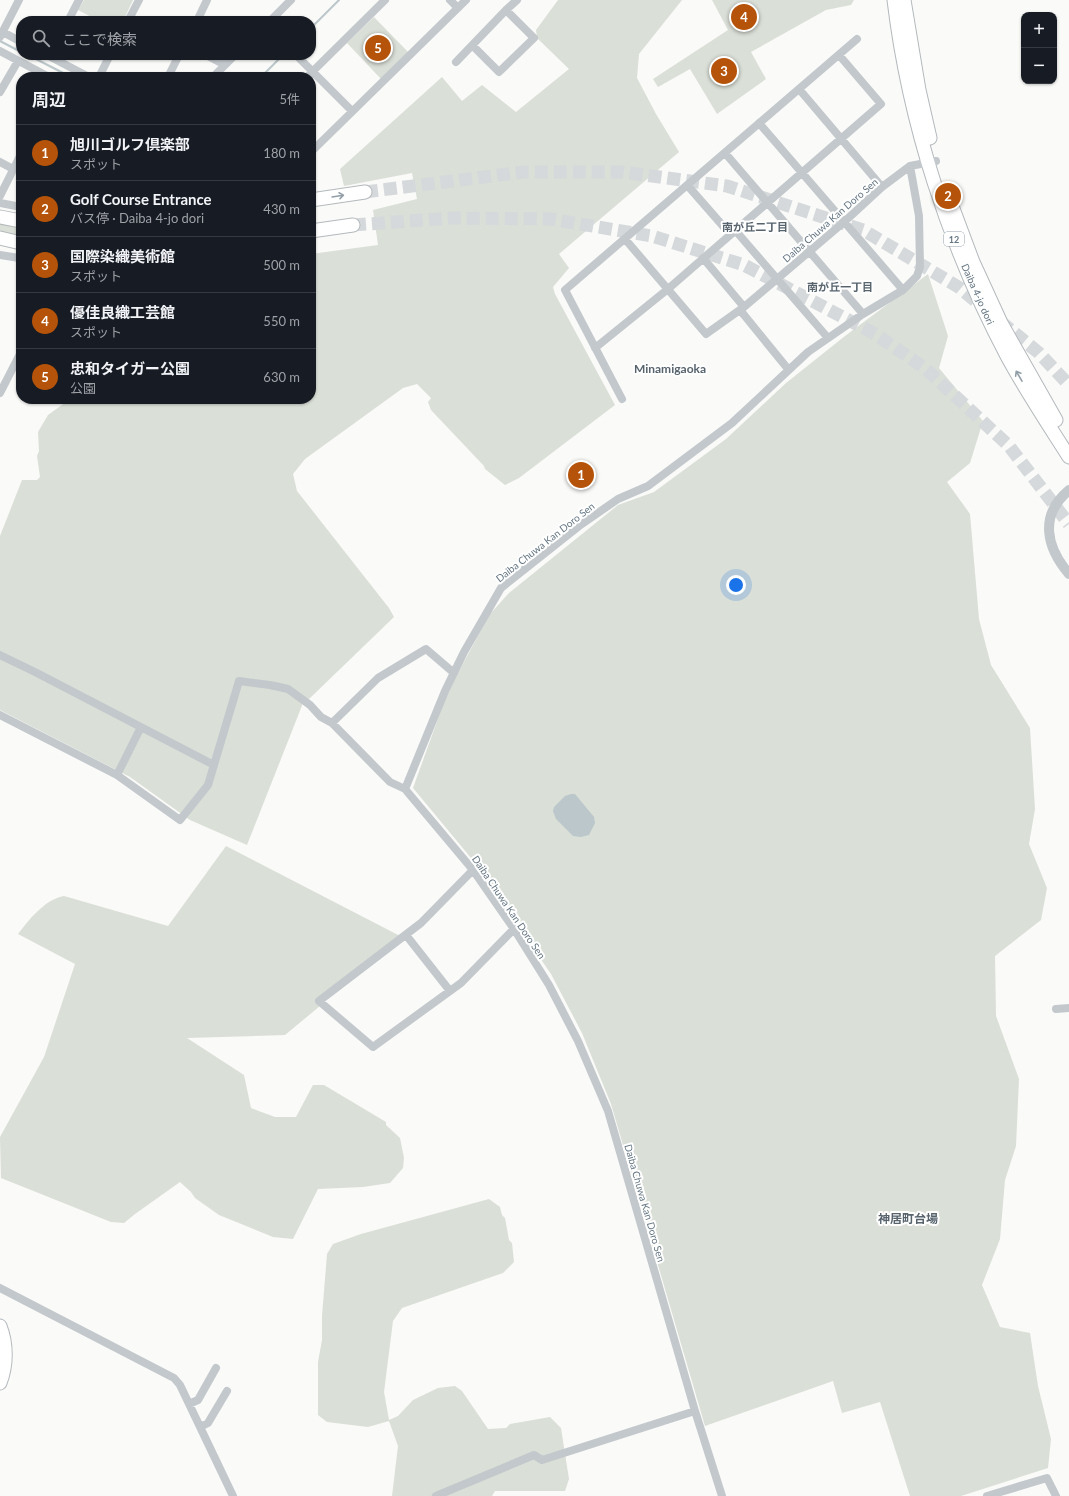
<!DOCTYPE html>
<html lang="ja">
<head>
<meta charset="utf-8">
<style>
  body { margin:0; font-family:Lato,"Noto Sans JP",sans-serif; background:#20242c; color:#f1f3f6 }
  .controls { position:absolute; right:12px; top:12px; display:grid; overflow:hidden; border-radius:8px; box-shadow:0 1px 3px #0004 }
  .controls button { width:36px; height:36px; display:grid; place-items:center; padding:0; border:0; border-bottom:1px solid #363941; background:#171b24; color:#f1f3f6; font:20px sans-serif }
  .you { position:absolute; left:736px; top:585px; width:14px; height:14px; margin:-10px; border:3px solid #fff; border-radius:50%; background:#1a73e8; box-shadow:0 0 0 6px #1a73e833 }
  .badge { display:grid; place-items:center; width:26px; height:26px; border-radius:50%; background:#b45309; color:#fff; font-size:13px; font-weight:700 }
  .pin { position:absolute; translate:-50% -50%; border:2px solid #fff; box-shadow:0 1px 4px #0006 }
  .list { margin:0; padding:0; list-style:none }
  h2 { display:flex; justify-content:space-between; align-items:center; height:52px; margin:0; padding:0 16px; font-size:17px }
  h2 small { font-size:13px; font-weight:400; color:#9ea1a6 }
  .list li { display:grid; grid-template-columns:26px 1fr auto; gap:12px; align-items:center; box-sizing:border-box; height:56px; padding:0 16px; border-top:1px solid #363941 }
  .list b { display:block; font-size:15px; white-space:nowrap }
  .list p { margin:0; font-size:13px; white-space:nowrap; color:#9ea1a6 }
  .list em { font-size:13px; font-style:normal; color:#9ea1a6 }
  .icon { flex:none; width:22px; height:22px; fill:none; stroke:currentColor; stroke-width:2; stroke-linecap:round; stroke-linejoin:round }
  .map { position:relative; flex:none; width:1069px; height:1496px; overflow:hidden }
  .search { position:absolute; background:#171b24; box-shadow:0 1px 3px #0004; left:16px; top:16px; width:300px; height:44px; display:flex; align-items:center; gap:10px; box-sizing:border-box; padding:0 14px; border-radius:16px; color:#9ea1a6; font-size:15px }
  .panel { position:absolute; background:#171b24; box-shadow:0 1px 3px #0004; left:16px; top:72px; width:300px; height:332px; border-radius:16px }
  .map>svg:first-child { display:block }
</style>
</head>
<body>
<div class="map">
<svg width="1069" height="1496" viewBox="0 0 1069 1496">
  <rect width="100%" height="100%" fill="#fafaf8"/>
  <path fill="#dadfd7" d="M 84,0 L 133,0 L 123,21 L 99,21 L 78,10 Z
    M 558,0 L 682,0 L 639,54 L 637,78 L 656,114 L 679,152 L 559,254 L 569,268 L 553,287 L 555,294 L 615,405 L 519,478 L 505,485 L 485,469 L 484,466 L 431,410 L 428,402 L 431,398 L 417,384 L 403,388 L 305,459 L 293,474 L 297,491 L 389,608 L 394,617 L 309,699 L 305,698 L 247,845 L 190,820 L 130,777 L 0,710 L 0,536 L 22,480 L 37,480 L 40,477 L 37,456 L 39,451 L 38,432 L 48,415 L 70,399 L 311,399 L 311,254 L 378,245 L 373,210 L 417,199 L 412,173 L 344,186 L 340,169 L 442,77 L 462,101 L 482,85 L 516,112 L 569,69 L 537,38 L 536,30 Z
    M 712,0 L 854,0 L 851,5 L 826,10 L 751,52 L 766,79 L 717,114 L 690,69 L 658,87 L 653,79 L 728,30 Z
    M 374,17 L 408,52 L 381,79 L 347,43 Z
    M 0,223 L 21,227 L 21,238 L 0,234 Z
    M 928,274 L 948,336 L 939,368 L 983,421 L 970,463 L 947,482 L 970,514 L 979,619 L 991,665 L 1030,728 L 1035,809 L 1029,844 L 1047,888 L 1041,920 L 995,956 L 996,1016 L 1019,1079 L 1016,1146 L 1005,1180 L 1000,1239 L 982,1285 L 1000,1327 L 1030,1333 L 1038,1386 L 1051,1439 L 1048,1468 L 961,1496 L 910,1496 L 880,1402 L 842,1413 L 833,1381 L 705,1426 L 611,1104 L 582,1033 L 551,974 L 471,858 L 413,788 L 448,691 L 490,614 L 509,593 L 618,505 L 654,492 L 726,439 L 786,383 L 845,336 Z
    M 226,846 L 402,937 L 337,986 L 320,1006 L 285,1035 L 187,1038 L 244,1075 L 251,1108 L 275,1117 L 296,1117 L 313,1085 L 324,1085 L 386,1122 L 386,1125 L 400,1138 L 404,1158 L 403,1168 L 390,1183 L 363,1187 L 318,1189 L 293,1239 L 273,1237 L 219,1215 L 195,1198 L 191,1192 L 180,1182 L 135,1214 L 124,1223 L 111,1222 L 1,1178 L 0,1137 L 44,1057 L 75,964 L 18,934 C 29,920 45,899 64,896 L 168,926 Z
    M 489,1199 L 500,1207 L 502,1215 L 505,1218 L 509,1240 L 512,1243 L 514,1262 L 503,1273 L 402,1308 L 393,1321 L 384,1392 L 389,1420 L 398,1416 L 413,1400 L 438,1388 L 455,1386 L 462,1391 L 488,1429 L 506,1428 L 510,1424 L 550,1417 L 561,1428 L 569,1479 L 565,1491 L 495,1491 L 492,1496 L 392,1496 L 398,1446 L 389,1421 L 368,1427 L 327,1422 L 318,1415 L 318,1362 L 322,1340 L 322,1316 L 327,1254 L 333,1244 L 361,1234 Z"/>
  <path fill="#bbc7cb" d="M 571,794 L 575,794 L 594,817 L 595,823 L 589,835 L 581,837 L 573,836 L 556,819 L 553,811 L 554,807 L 565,796 Z"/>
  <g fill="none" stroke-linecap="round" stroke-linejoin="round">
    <path stroke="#bbc7cb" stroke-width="2" d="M 311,28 L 339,0
      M 0,41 L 21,52
      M 28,55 L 71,77
      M 261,77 L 283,55"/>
    <path stroke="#d5d9db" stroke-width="13" stroke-dasharray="13 6" stroke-linecap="butt" d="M 365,192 L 524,172 L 622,172 L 727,186 L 863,230 L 960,288 L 985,309
      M 353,225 L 452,218 L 550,219 L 652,236 L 744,265 L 875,334 L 926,369 L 1009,446 L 1069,524
      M 1000,321 L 1039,353 L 1069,385"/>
    <defs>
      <path id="primary" d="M 0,1326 C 7,1344 7,1365 0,1383"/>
      <path id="trunk" d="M 894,0 C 909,124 949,246 1007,356 C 1026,391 1048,424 1069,457
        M 904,0 L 919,90 L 930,138
        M 949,198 L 973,262 L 1001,323 L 1056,420
        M 311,200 L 365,192
        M 0,217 L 21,221
        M 311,231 L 353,225
        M 0,238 L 21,243"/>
    </defs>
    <use href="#primary" stroke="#b5babe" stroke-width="15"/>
    <use href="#trunk" stroke="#b4b9bd" stroke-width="15"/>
    <path stroke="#c3c8cc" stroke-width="8" d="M 450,0 L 458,8
      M 68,21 L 79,0
      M 128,21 L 139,0
      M 197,21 L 207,0
      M 270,21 L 291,0
      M 3,32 L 21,42
      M 0,37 L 19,0
      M 473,46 L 499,72 L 534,38 L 506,10
      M 0,51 L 49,77
      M 47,55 L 89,77
      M 206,55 L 225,65
      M 296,55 L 352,111
      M 456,62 L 506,10 L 517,0
      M 99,77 L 110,55
      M 168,77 L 179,55
      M 213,77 L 235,55
      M 307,77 L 385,0
      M 799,89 L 882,187
      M 0,92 L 18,61
      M 759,123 L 903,290
      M 311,152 L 466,0
      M 725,153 L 863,314
      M 0,162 L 13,169
      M 688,186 L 730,234
      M 0,196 L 21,154
      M 0,203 L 21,207
      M 735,230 L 828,338
      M 625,239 L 706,334 L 744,307 L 844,222 L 882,187 L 910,166 L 936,161
      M 0,255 L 19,258 L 21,256
      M 703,258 L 744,307
      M 740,310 L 788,369
      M 595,348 L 668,289 L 881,104 L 839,55
      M 0,393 L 21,352
      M 622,399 L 565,290 L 857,39
      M 0,655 L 35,672 L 214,765
      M 0,715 L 117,775 L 180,820 L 208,785 L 239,681 L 270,685 L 288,689 L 310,705 L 321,717 L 332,723 L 390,782 L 405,789 L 473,870 L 514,929 L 549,985 L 578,1041 L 608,1111 L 695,1411 L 722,1496
      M 332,723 L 378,678 L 426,649 L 454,673
      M 117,775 L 141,727
      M 405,789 L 445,691 L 464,652 L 501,588 L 579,526 L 618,499 L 648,486 L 732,423 L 808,352 L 863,314 L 903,290 L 917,276 L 920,267 L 919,216 L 910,166
      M 473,870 L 421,923 L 319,1001 L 373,1047 L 461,983 L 514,929
      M 406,935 L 450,991
      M 1056,1009 L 1069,1008
      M 0,1288 L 174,1378 L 180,1385 L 233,1496
      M 189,1404 L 198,1400 L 216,1368
      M 200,1427 L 208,1423 L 227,1391
      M 436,1496 L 534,1455 L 542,1460 L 695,1411
      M 987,1496 L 1047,1478 L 1056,1496"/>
    <path stroke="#c3c8cc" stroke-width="10" d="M 1069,490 C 1039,515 1046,547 1069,574"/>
    <use href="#primary" stroke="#fff" stroke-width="13"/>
    <use href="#trunk" stroke="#fff" stroke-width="13"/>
  </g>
  <defs><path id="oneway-shaft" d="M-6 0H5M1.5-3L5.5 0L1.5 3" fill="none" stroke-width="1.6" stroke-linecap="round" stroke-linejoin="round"/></defs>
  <g stroke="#939fa8">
    <use href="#oneway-shaft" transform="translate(338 196) rotate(-9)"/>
    <use href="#oneway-shaft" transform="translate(1019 376) rotate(-120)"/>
  </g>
  <g text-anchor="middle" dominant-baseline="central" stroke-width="4" stroke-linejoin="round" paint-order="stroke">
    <rect fill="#fff" stroke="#939fa8" stroke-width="1" x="944" y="232" width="20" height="14" rx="3"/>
    <g font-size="9" font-weight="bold" fill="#657683">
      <text x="954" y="239">12</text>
    </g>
    <g font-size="10" fill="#657683" stroke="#fff">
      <text transform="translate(830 220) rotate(-41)">Daiba Chuwa Kan Doro Sen</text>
      <text transform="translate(978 294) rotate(66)">Daiba 4-jo dori</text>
      <text transform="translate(545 542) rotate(-38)">Daiba Chuwa Kan Doro Sen</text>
      <text transform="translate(509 907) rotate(56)">Daiba Chuwa Kan Doro Sen</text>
      <text transform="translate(645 1203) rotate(74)">Daiba Chuwa Kan Doro Sen</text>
    </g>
    <g font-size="11" font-weight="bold" fill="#57646e" stroke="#fff">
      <text x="755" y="226">南が丘二丁目</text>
      <text x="840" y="286">南が丘一丁目</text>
    </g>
    <g font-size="12" font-weight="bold" fill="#57646e" stroke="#fff">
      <text x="670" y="368">Minamigaoka</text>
      <text x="908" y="1218">神居町台場</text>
    </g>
  </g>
</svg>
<div class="controls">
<button>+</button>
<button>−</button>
</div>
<div class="you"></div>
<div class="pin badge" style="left:581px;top:475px">1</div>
<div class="pin badge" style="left:948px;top:196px">2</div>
<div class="pin badge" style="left:724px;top:71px">3</div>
<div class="pin badge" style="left:744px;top:17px">4</div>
<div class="pin badge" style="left:378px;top:48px">5</div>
<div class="search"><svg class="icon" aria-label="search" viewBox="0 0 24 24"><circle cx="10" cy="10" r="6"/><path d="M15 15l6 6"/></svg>ここで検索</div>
<section class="panel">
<h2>周辺<small>5件</small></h2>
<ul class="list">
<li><span class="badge">1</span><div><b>旭川ゴルフ倶楽部</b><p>スポット</p></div><em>180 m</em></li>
<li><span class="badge">2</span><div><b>Golf Course Entrance</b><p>バス停 · Daiba 4-jo dori</p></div><em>430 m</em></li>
<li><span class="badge">3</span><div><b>国際染織美術館</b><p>スポット</p></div><em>500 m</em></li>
<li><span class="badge">4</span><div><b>優佳良織工芸館</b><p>スポット</p></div><em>550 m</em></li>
<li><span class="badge">5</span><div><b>忠和タイガー公園</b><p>公園</p></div><em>630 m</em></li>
</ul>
</section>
</div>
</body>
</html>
